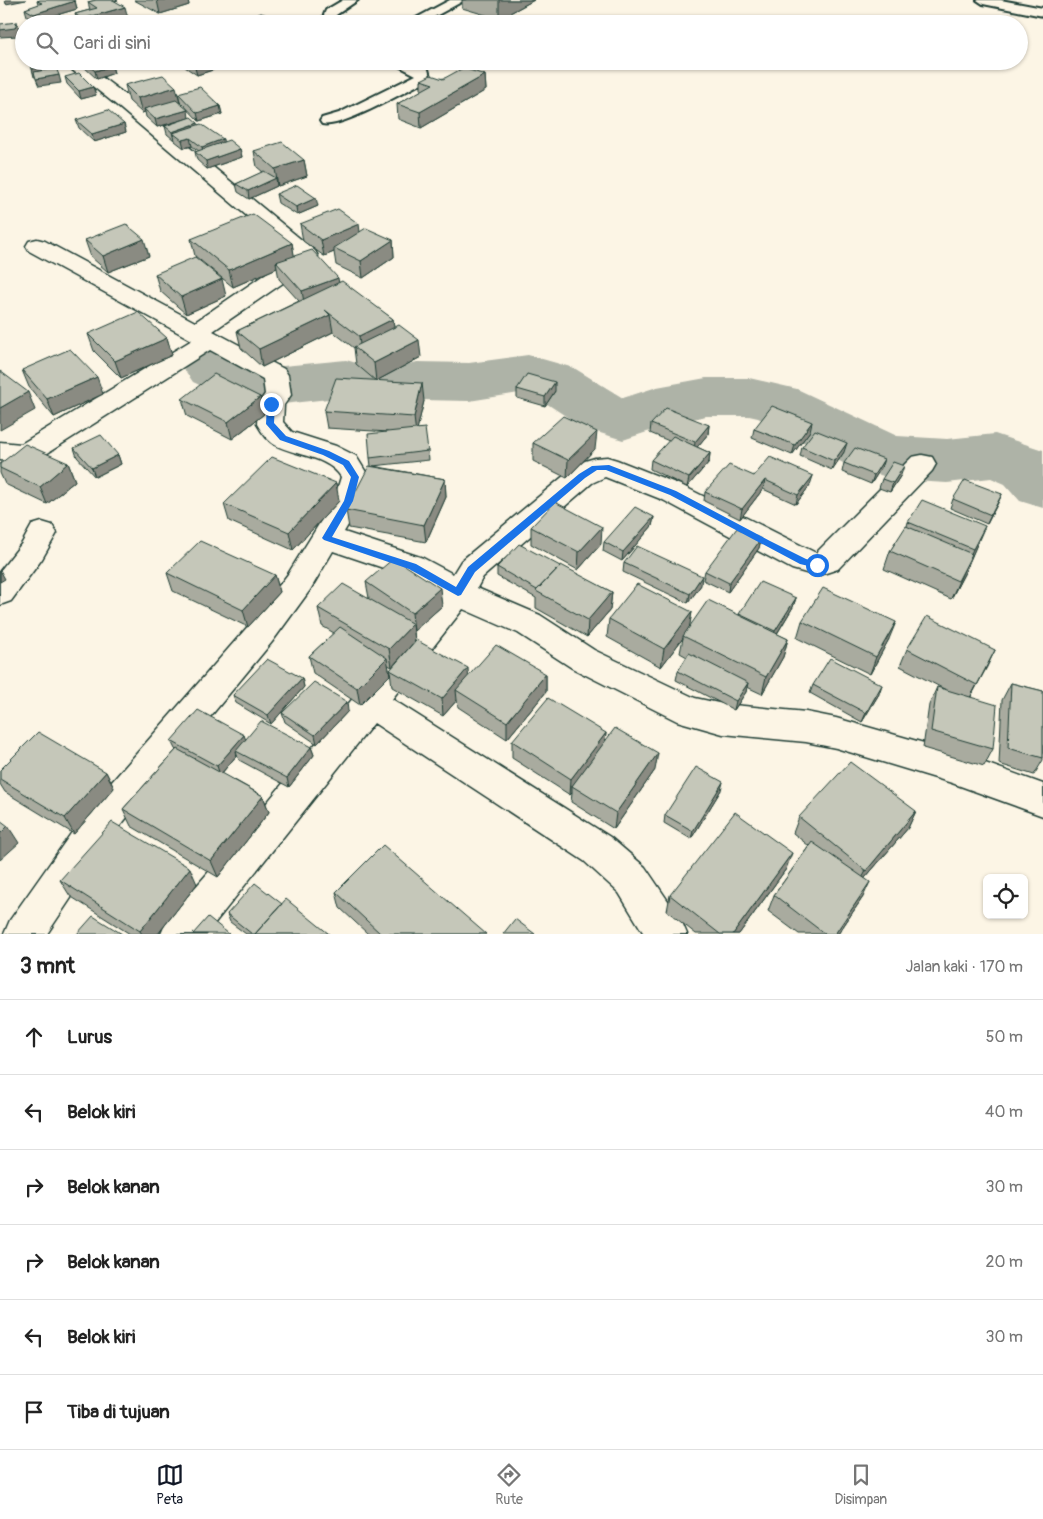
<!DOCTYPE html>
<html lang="id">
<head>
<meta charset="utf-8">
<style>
  body { margin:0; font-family:Pangolin,sans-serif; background:#f6f6f6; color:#222 }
  .controls { position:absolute; right:15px; bottom:15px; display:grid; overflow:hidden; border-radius:8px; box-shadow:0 1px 4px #0004 }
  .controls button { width:45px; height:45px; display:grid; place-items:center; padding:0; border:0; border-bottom:1px solid #e0e0e0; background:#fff; color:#222; font:25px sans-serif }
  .stop { position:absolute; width:15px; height:15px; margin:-11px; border:4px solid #1a73e8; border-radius:50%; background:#fff }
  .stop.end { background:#1a73e8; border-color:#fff; box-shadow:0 1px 5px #0008 }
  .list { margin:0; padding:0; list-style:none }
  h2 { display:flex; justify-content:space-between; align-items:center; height:65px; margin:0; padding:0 20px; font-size:21px }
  h2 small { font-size:16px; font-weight:400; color:#767676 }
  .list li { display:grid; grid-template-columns:32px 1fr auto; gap:15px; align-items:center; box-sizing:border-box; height:75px; padding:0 20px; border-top:1px solid #e0e0e0 }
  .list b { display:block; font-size:19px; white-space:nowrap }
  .list em { font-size:16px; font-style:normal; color:#767676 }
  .icon { flex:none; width:28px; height:28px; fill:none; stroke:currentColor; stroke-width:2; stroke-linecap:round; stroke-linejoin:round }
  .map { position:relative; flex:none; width:1043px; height:934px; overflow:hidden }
  .search { position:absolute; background:#fff; box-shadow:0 1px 4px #0004; left:15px; right:15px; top:15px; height:55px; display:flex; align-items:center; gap:12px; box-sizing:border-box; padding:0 18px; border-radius:28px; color:#767676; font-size:19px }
  .sheet { height:515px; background:#fff }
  nav { display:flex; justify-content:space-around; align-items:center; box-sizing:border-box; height:70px; border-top:1px solid #e0e0e0; background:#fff; font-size:14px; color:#767676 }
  nav a { display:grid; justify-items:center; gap:2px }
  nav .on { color:#111827 }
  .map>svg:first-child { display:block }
</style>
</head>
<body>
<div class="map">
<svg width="1043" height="934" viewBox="0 0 1043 934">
  <rect width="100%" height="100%" fill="#fcf5e5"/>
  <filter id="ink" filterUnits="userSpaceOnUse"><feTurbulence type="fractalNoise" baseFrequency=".02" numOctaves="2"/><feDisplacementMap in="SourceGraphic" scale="10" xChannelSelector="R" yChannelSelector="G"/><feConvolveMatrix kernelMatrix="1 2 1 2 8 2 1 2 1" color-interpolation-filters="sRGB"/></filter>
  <g filter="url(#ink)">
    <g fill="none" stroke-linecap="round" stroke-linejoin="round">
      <path fill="#aeb3a7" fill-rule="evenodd" d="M 213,351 L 233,356 L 262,368 L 346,360 L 367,366 L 380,372 L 417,362 L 469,363 L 528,355 L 574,368 L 623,398 L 657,387 L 706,378 L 749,378 L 797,389 L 897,436 L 947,439 L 995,434 L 1043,450 L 1043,508 L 1020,501 L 1005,484 L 991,478 L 947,483 L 896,480 L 874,473 L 845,464 L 758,418 L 749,416 L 706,416 L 671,424 L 623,440 L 584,428 L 532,394 L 525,392 L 469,401 L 422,400 L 393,408 L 373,411 L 352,406 L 338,398 L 255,407 L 234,401 L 193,382 L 184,369 L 193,356 Z"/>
      <defs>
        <path id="service" d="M 343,0 L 358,0 L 336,15 L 334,20 L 337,24 L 324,24 L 322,20 L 326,10 Z
          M 450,0 L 465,0 L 421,24 L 405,24 Z
          M 977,0 L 1001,0 L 1043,8 L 1043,16 L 983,4 Z
          M 325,61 L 340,61 L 330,67 L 325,66 Z
          M 389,61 L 407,61 L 428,69 L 430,77 L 428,80 C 407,90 341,129 322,124 L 320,121 L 322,118 L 339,113 L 416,75 Z"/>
        <path id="minor" d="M 61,61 L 80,61 L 127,96 L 315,251 L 318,256 L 315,261 L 213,331 L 284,369 L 288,375 L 291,395 L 284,405 L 283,422 L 292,432 L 336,446 L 356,456 L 369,477 L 362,501 L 344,532 L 423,558 L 453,574 L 461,561 L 572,469 L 585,461 L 595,458 L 607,457 L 617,460 L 683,486 L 816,553 L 912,457 L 922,455 L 932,457 L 936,464 L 932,471 L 838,569 L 817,576 L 792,569 L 663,500 L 605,477 L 592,483 L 483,577 L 477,588 L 540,615 L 594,650 L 695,698 L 723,704 L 806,712 L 836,718 L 952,751 L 1043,784 L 1043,816 L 952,783 L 836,748 L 806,742 L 723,734 L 677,721 L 572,668 L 518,633 L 463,609 L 392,699 L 610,837 L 645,867 L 681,920 L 687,934 L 644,934 L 619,893 L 584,861 L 374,723 L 206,934 L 161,934 L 167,920 L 233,844 L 438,595 L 401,574 L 333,551 L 310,590 L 272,642 L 115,832 L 47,934 L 4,934 L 10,920 L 89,808 L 250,624 L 288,574 L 334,500 L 341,477 C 328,456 296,456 275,445 C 268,441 261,431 257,424 L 258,404 L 265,394 L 263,379 L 210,350 L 35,461 L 25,463 L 0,460 L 0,442 L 21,444 L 192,340 L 29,251 L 26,246 L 29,241 L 37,239 L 45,241 L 195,322 L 293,255 L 115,104 Z
          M 42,522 L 52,525 L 57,533 L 42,559 L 11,601 L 0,605 L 0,571 L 22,543 L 32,525 Z"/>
      </defs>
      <use href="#service" stroke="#1f3d34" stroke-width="4"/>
      <use href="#minor" stroke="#1f3d34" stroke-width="3"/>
      <use href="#service" fill="#fcf5e5" fill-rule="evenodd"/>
      <use href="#minor" fill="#fcf5e5" fill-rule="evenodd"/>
    </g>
    <path fill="#a9ab9f" stroke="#1f3d34" d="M 96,0 L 118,0 L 115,1 L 129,22 L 121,24 L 78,24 L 75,14 L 90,10 L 88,2 Z
      M 134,0 L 188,0 L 189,5 L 160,14 Z
      M 462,0 L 534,0 L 499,19 L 462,8 Z
      M 37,1 L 75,1 L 77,9 L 36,21 L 27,16 L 25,9 L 38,5 Z
      M 81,61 L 107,61 L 112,66 L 114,73 L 97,79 L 83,66 Z
      M 184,61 L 224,61 L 225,66 L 197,75 L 185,67 Z
      M 485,75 L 486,90 L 421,128 L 398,119 L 397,104 L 421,91 L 421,80 Z
      M 65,77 L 93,87 L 96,95 L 81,99 L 67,84 Z
      M 125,85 L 180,102 L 189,118 L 199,125 L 223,142 L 240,149 L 242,157 L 207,169 L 197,160 L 195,152 L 199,151 L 192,146 L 184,148 L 175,141 L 175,140 L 174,140 L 167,134 L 165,126 L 185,119 L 157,127 L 146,117 L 145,112 L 142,113 L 129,101 Z
      M 178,93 L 220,106 L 222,114 L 199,121 L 180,101 Z
      M 76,120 L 124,124 L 126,132 L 94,142 L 79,128 Z
      M 254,151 L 304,160 L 307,176 L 278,186 L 277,185 L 277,186 L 249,199 L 238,192 L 236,184 L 263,172 L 257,167 Z
      M 276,194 L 318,206 L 297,215 L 278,203 Z
      M 300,224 L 393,240 L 394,257 L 363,278 L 336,265 L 334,252 L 324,256 L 303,241 Z
      M 191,239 L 292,243 L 294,256 L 339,282 L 393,319 L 394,327 L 421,357 L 376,381 L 356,364 L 354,348 L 332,331 L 333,332 L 262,367 L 241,348 L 237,331 L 299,301 L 279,279 L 277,268 L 233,287 L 195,256 Z
      M 85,240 L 149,256 L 108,272 L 91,257 Z
      M 155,274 L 226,296 L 186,314 L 160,291 Z
      M 88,334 L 167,338 L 172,355 L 121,378 L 94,351 Z
      M 22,370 L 103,394 L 54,417 L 29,387 Z
      M 517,389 L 555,391 L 545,406 L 517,398 Z
      M 260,397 L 264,414 L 232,439 L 187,416 L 182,399 Z
      M 424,401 L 417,429 L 428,451 L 429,460 L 373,466 L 445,479 L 446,497 L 426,542 L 349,528 L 346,510 L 371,466 L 370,458 L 388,432 L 327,428 L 324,411 Z
      M 651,424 L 709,425 L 708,434 L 697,447 L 710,453 L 709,462 L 687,487 L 650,469 L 651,460 L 669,441 L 650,433 Z
      M 754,429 L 810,431 L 792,455 L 752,438 Z
      M 533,443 L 595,449 L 567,478 L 533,461 Z
      M 802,447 L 844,452 L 832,470 L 800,456 Z
      M 74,448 L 118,455 L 121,464 L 95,477 L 77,457 Z
      M 68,463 L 75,481 L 47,504 L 5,484 L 0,473 L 0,464 Z
      M 844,463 L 881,468 L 871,484 L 842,472 Z
      M 901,475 L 890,492 L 879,488 L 882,479 Z
      M 754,476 L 810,485 L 796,504 L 763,489 L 740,519 L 704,501 L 705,492 Z
      M 1002,494 L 987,524 L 950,508 L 953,499 Z
      M 339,501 L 293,550 L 229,521 L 224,504 Z
      M 654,517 L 652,526 L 622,561 L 603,551 L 604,542 Z
      M 908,522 L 977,544 L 965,572 L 951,599 L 884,569 L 890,551 L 907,526 Z
      M 531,527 L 601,544 L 578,570 L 531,544 Z
      M 761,539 L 759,548 L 728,592 L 703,580 L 705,571 Z
      M 624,563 L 701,585 L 688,603 L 623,572 Z
      M 560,566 L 612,592 L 610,610 L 587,637 L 536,608 L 536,598 L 497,576 L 497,567 Z
      M 167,573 L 275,575 L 280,592 L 248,627 L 173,591 Z
      M 366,582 L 442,606 L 414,630 L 415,641 L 392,667 L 388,665 L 390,675 L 360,705 L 313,673 L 309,656 L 334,633 L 322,626 L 318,608 L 369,598 Z
      M 796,598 L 793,607 L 777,634 L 788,639 L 783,657 L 762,694 L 747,687 L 746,692 L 734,710 L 676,680 L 678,671 L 687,657 L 680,653 L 683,638 L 661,667 L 607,637 L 609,619 L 692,612 L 689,627 L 739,615 L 739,614 Z
      M 802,621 L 889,639 L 870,674 L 797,638 Z
      M 907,649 L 995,650 L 970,698 L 993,749 L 984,766 L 923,748 L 929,705 L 937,687 L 946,690 L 900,666 Z
      M 390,670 L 468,677 L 546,674 L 546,692 L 507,739 L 458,707 L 457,700 L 443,716 L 392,687 Z
      M 302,678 L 304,687 L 271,724 L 236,703 L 233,695 Z
      M 1011,683 L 1043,691 L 1043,760 L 1034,775 L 999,764 L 1002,700 Z
      M 813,685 L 879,694 L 862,722 L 810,693 Z
      M 348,711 L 317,744 L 285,722 L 282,713 Z
      M 606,733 L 605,742 L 655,770 L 614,829 L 571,802 L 572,793 L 570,795 L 512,758 L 512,741 Z
      M 244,735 L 245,740 L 311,747 L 314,755 L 289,787 L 239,760 L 237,755 L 222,773 L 263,796 L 269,812 L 218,877 L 131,826 L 123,809 L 176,750 L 175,749 L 171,741 Z
      M 0,770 L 106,772 L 114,788 L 74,834 L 5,792 L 0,784 Z
      M 721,790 L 691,839 L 664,823 L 665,815 Z
      M 916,811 L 908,828 L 865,878 L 863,897 L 838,934 L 799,934 L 768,911 L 774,895 L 809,846 L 793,833 L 799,817 Z
      M 786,869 L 739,934 L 696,934 L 667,911 L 670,895 Z
      M 60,880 L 197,884 L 158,934 L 130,934 L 70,896 Z
      M 336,892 L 486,934 L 368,934 L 340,908 Z
      M 282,904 L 329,934 L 246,934 L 230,922 L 227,914 Z"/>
    <path fill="#8a8b82" stroke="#1f3d34" d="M 5,0 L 26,0 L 6,4 Z
      M 157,0 L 188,0 L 189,5 L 160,14 Z
      M 499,0 L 534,0 L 499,19 Z
      M 75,1 L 77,9 L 36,21 L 34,14 Z
      M 125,7 L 129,22 L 121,24 L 83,24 L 82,19 Z
      M 280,19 L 281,24 L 270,24 Z
      M 17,22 L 19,29 L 18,36 L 0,37 L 0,30 Z
      M 216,61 L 224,61 L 225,66 L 197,75 L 195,68 Z
      M 112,66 L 114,73 L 97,79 L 95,71 Z
      M 41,67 L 44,75 L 34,77 L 32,69 Z
      M 59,75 L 61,83 L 39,86 L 36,79 Z
      M 485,75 L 486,90 L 421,128 L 420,112 Z
      M 93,87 L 96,95 L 81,99 L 79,91 Z
      M 176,87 L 180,102 L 144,109 L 145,112 L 142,113 L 138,98 Z
      M 220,106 L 222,114 L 199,121 L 197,113 Z
      M 188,110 L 189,118 L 157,127 L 155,119 Z
      M 198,123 L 200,131 L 173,133 L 175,140 L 174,140 L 172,132 Z
      M 124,124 L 126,132 L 94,142 L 92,134 Z
      M 190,138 L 192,146 L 184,148 L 182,140 Z
      M 223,139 L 224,148 L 204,155 L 202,147 Z
      M 240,149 L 242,157 L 207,169 L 206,161 Z
      M 304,160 L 307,176 L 278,186 L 275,169 Z
      M 276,178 L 277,186 L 249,199 L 248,191 Z
      M 316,198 L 318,206 L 297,215 L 296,207 Z
      M 359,224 L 361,240 L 334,248 L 334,252 L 324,256 L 321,240 Z
      M 144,239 L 149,256 L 108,272 L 103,256 Z
      M 393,240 L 394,257 L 363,278 L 361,261 Z
      M 292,243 L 295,260 L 276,262 L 277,268 L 233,287 L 229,270 Z
      M 338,278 L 341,295 L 305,308 L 302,291 Z
      M 222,279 L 226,296 L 186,314 L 181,297 Z
      M 330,315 L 333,332 L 262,367 L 259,349 Z
      M 393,319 L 395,336 L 361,354 L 359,336 Z
      M 167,338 L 172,355 L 121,378 L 115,361 Z
      M 419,340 L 421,357 L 376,381 L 374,363 Z
      M 97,377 L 103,394 L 54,417 L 47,399 Z
      M 555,382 L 555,391 L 545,406 L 545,397 Z
      M 422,383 L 424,401 L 416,434 L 414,417 Z
      M 28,392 L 35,410 L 0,430 L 0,408 Z
      M 260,397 L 264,414 L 232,439 L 228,422 Z
      M 812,422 L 810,431 L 792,455 L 795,445 Z
      M 709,425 L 708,434 L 694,451 L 695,442 Z
      M 597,432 L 595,449 L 567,478 L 568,460 Z
      M 847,443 L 844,452 L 832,470 L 834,461 Z
      M 710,453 L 709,462 L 687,487 L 689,478 Z
      M 118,455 L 121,464 L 95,477 L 92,468 Z
      M 884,459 L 881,468 L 871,484 L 874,475 Z
      M 68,463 L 75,481 L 47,504 L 40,487 Z
      M 904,466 L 901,475 L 890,492 L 893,483 Z
      M 813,476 L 810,485 L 796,504 L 798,495 Z
      M 445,479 L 446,497 L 426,542 L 424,525 Z
      M 765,480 L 763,489 L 740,519 L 742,509 Z
      M 336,483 L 339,501 L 293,550 L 289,532 Z
      M 1002,494 L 998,503 L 987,524 L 991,515 Z
      M 654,517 L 652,526 L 622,561 L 623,552 Z
      M 985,526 L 965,572 L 951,599 L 973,549 Z
      M 602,527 L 601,544 L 578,570 L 579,552 Z
      M 761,539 L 759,548 L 728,592 L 729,583 Z
      M 0,570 L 5,579 L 0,582 Z
      M 275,575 L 280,592 L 248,627 L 243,610 Z
      M 702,576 L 701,585 L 688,603 L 690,594 Z
      M 440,588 L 442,606 L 414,631 L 412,613 Z
      M 612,592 L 610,610 L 587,637 L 588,620 Z
      M 796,598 L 793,607 L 773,640 L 775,631 Z
      M 692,612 L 689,630 L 683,636 L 683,638 L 661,667 L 664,649 Z
      M 896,622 L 889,639 L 870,674 L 876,657 Z
      M 413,624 L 415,641 L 392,667 L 389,649 Z
      M 788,639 L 783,657 L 762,694 L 766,677 Z
      M 995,650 L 987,667 L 968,702 L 977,685 Z
      M 387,658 L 390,675 L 360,705 L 357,688 Z
      M 468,668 L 469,685 L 456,690 L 457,700 L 443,716 L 442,699 Z
      M 546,674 L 546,692 L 507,739 L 507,722 Z
      M 302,678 L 304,687 L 271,724 L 268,715 Z
      M 748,683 L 746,692 L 734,710 L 736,701 Z
      M 882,685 L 879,694 L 862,722 L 866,713 Z
      M 347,702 L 348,711 L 317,744 L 315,735 Z
      M 606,733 L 604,750 L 572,786 L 572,793 L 570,795 L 571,779 Z
      M 244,735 L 247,743 L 236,751 L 237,755 L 220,775 L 217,766 Z
      M 311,747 L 314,755 L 289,787 L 287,778 Z
      M 658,753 L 655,770 L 614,829 L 616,813 Z
      M 106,772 L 114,788 L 74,834 L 65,818 Z
      M 723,782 L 721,790 L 691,839 L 693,831 Z
      M 263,796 L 269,812 L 218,877 L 211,861 Z
      M 916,811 L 908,828 L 858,886 L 866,871 Z
      M 8,826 L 19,843 L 0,860 L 0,834 Z
      M 792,853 L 786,869 L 739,934 L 733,934 Z
      M 190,868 L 197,884 L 158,934 L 142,934 L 140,931 Z
      M 870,882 L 863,897 L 838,934 L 835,934 Z"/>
    <path fill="#c5c7b9" stroke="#1f3d34" d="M 40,0 L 72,0 L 75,1 L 34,14 L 25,9 L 42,3 L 37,1 Z
      M 96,0 L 113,0 L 125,7 L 82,19 L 75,14 L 97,8 L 88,2 Z
      M 261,13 L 280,19 L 270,24 L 239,24 L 237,23 Z
      M 17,22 L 15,28 L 0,30 L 0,24 Z
      M 83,61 L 107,61 L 112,66 L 95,71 Z
      M 186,61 L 216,61 L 195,68 Z
      M 39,63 L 41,67 L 32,69 L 30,64 Z
      M 56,68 L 59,75 L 36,79 L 34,72 Z
      M 463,68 L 485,75 L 420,112 L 397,104 L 433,84 L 421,80 L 431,75 L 443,79 Z
      M 79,73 L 93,87 L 79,91 L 65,77 Z
      M 163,75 L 176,87 L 138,98 L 125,85 Z
      M 200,87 L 220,106 L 197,113 L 178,93 Z
      M 176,100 L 188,110 L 155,119 L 144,109 Z
      M 108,110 L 124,124 L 92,134 L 76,120 Z
      M 191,117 L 198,123 L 172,132 L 165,126 Z
      M 201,124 L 223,139 L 202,147 L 190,138 L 182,140 L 173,133 Z
      M 229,140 L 240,149 L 206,161 L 195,152 Z
      M 282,142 L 304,160 L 275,169 L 254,151 Z
      M 264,171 L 276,178 L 248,191 L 236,184 Z
      M 297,185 L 316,198 L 296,207 L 276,194 Z
      M 338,209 L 359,224 L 321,240 L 300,224 Z
      M 253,214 L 292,243 L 229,270 L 191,239 Z
      M 126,224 L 144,239 L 103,256 L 85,240 Z
      M 366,228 L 393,240 L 361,261 L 334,248 Z
      M 312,250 L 338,278 L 302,291 L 276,262 Z
      M 195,257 L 222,279 L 181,297 L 155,274 Z
      M 342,281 L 393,319 L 359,336 L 325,310 L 330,315 L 259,349 L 237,331 Z
      M 138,312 L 167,338 L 115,361 L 88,334 Z
      M 399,325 L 419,340 L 374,363 L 354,347 Z
      M 70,349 L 97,377 L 47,399 L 22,370 Z
      M 0,371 L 28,392 L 0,408 Z
      M 214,374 L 260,397 L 228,422 L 182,399 Z
      M 527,374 L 555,382 L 545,397 L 517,389 Z
      M 336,378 L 422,383 L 414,417 L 324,411 Z
      M 772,406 L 812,422 L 795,445 L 754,429 Z
      M 666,408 L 709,425 L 695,442 L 651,424 Z
      M 563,416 L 597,432 L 568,460 L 533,443 Z
      M 425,428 L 428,451 L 370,458 L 368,434 Z
      M 815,430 L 847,443 L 834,461 L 802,447 Z
      M 101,435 L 118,455 L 92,468 L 74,448 Z
      M 673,436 L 710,453 L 689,478 L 651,460 Z
      M 25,444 L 68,463 L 40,487 L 0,468 L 0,464 Z
      M 855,448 L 884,459 L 874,475 L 844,463 Z
      M 272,457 L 336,483 L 289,532 L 224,504 Z
      M 770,457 L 813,476 L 798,495 L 765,480 L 742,509 L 705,492 L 729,465 L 754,476 Z
      M 893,462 L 904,466 L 893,483 L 882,479 Z
      M 369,466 L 445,479 L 424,525 L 346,510 Z
      M 965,480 L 1002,494 L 991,515 L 953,499 Z
      M 922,500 L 985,526 L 973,549 L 908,522 Z
      M 555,502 L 602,527 L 579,552 L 531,527 Z
      M 635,507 L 654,517 L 623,552 L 604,542 Z
      M 906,526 L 972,554 L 958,581 L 890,551 Z
      M 737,528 L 761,539 L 729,583 L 705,571 Z
      M 200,541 L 275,575 L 243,610 L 167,573 Z
      M 519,544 L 560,566 L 537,590 L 497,567 Z
      M 637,546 L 702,576 L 690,594 L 624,563 Z
      M 394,558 L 440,588 L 412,613 L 366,582 Z
      M 561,565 L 612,592 L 588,620 L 536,591 Z
      M 760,582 L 796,598 L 775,631 L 739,614 Z
      M 343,584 L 413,624 L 389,649 L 318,608 Z
      M 637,584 L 692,612 L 664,649 L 609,619 Z
      M 823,588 L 896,622 L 876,657 L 802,621 Z
      M 708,600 L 788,639 L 766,677 L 683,636 Z
      M 927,616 L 995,650 L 977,685 L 907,649 Z
      M 340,627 L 387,658 L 357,688 L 309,656 Z
      M 416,640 L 468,668 L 442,699 L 390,670 Z
      M 496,645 L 546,674 L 507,722 L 456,690 Z
      M 689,653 L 748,683 L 736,701 L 678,671 Z
      M 830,658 L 882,685 L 866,713 L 813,685 Z
      M 267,659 L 302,678 L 268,715 L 233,695 Z
      M 314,682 L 347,702 L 315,735 L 282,713 Z
      M 1011,683 L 1043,691 L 1043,758 L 1008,748 Z
      M 937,687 L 997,705 L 993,749 L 931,731 Z
      M 548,698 L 606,733 L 571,779 L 512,741 Z
      M 198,710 L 244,735 L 217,766 L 171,741 Z
      M 261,721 L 311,747 L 287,778 L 236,751 Z
      M 615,728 L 658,753 L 616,813 L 572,786 Z
      M 38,732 L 106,772 L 65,818 L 0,779 L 0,770 Z
      M 177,749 L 263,796 L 211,861 L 123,809 Z
      M 850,762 L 916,811 L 866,871 L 799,817 Z
      M 696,767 L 723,782 L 693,831 L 665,815 Z
      M 735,812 L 792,853 L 733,934 L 720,934 L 670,895 Z
      M 0,820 L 8,826 L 0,834 Z
      M 112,822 L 190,868 L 140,931 L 60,880 Z
      M 812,842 L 870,882 L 835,934 L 825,934 L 774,895 Z
      M 383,845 L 486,934 L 381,934 L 336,892 Z
      M 255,883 L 282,904 L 255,934 L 252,934 L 227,914 Z
      M 286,899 L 329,934 L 255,934 Z
      M 93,916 L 122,934 L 77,934 Z
      M 208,917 L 229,934 L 193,934 Z
      M 515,919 L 535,934 L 503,934 Z"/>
  </g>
  <path fill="#1a73e8" d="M 271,401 L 275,404 L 274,423 L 286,436 L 329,451 L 349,461 L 359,477 L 353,501 L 332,537 L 416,564 L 456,587 L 468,567 L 579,474 L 592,466 L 609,465 L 676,491 L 770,541 L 806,559 L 820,563 L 822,565 L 817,568 L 800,564 L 670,495 L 606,470 L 597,470 L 585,478 L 475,572 L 461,595 L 458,596 L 409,569 L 324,540 L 322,538 L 344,501 L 351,477 L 343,465 L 323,455 L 280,440 L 266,424 L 267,404 Z"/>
</svg>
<div class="controls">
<button><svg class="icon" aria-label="locate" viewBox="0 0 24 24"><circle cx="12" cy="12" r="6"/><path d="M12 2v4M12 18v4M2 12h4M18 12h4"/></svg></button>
</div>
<div class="stop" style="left:817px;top:565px"></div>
<div class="stop end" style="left:271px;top:404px"></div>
<div class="search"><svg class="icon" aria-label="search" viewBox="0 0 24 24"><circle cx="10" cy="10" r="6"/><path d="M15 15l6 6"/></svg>Cari di sini</div>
</div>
<section class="sheet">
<h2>3 mnt<small>Jalan kaki · 170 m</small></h2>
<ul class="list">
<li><svg class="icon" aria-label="ahead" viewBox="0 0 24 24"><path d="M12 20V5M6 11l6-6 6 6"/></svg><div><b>Lurus</b></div><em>50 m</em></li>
<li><svg class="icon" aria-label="left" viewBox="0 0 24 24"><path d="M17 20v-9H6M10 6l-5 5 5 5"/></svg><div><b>Belok kiri</b></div><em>40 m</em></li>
<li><svg class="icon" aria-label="right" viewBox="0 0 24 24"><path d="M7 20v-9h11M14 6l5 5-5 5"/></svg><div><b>Belok kanan</b></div><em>30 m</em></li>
<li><svg class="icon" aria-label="right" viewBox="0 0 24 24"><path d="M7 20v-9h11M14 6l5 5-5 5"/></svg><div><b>Belok kanan</b></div><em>20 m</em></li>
<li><svg class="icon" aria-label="left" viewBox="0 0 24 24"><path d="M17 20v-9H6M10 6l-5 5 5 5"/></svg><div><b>Belok kiri</b></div><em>30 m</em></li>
<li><svg class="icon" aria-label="arrive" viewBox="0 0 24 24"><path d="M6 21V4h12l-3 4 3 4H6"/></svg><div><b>Tiba di tujuan</b></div></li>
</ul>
</section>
<nav>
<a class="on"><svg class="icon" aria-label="map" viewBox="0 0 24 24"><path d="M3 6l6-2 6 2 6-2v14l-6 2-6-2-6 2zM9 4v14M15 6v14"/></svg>Peta</a>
<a><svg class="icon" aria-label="directions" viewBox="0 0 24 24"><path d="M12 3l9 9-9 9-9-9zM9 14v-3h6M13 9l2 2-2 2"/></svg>Rute</a>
<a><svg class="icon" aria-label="saved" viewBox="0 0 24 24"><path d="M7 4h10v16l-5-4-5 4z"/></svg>Disimpan</a>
</nav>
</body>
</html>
